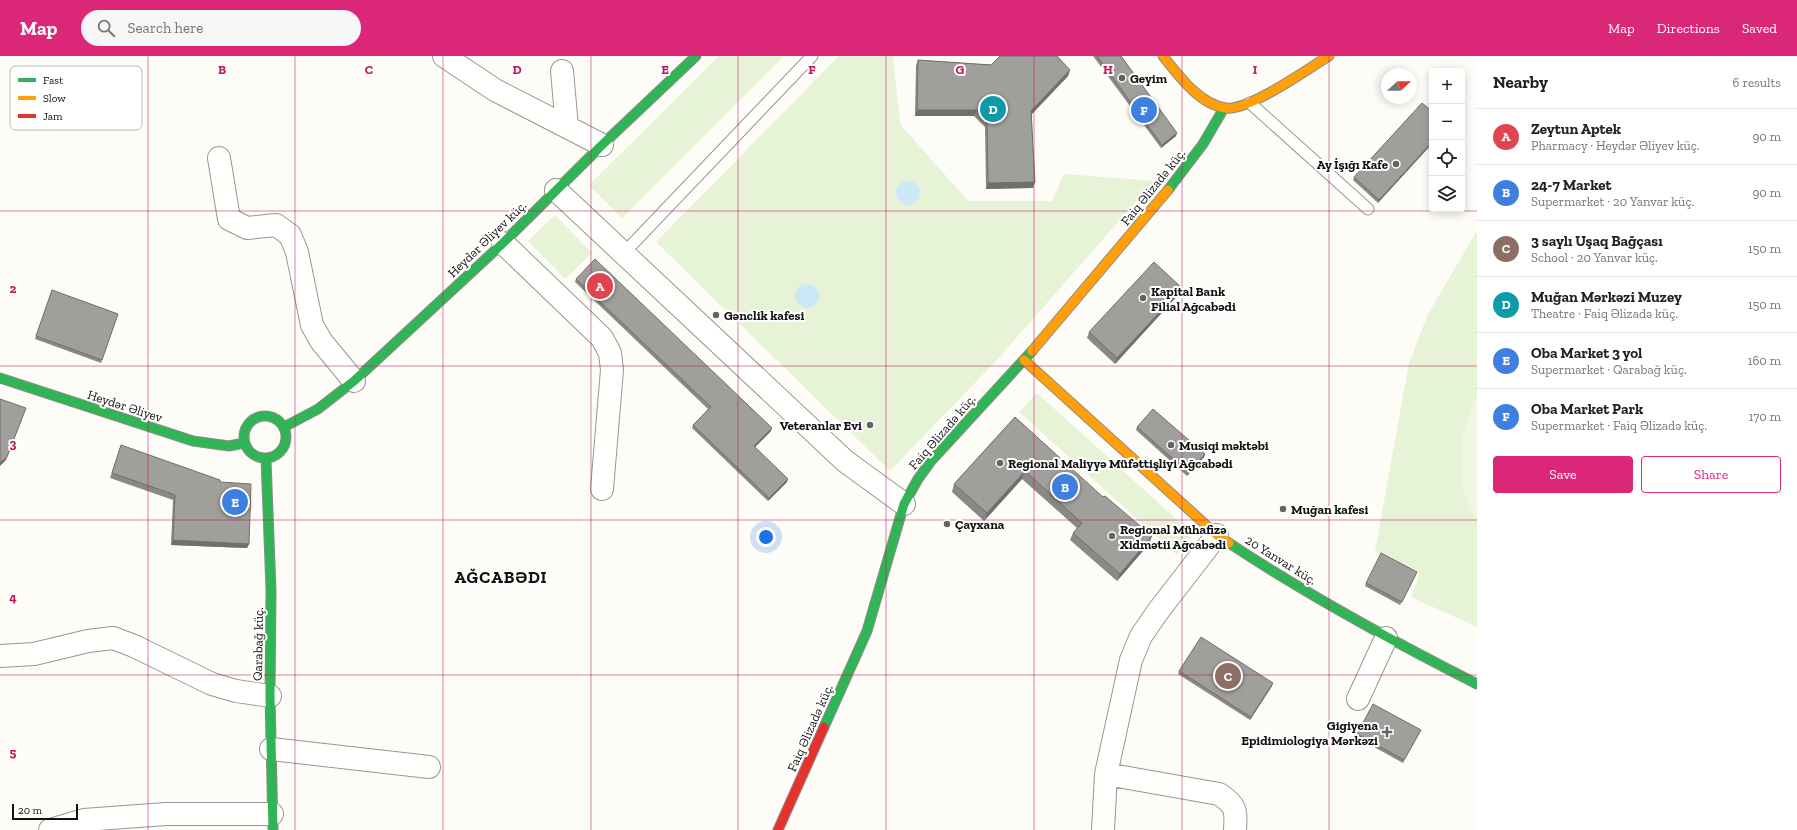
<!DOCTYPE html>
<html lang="en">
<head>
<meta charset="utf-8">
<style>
  body { margin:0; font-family:"Zilla Slab",serif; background:#f6f6f6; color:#222 }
  .controls { position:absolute; right:12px; top:12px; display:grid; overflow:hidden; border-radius:4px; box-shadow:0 2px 10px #0003 }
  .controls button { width:36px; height:36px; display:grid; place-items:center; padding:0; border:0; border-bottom:1px solid #e0e0e0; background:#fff; color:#222; font:20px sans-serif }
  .compass { position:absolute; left:1381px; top:12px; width:36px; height:36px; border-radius:50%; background:#fff; box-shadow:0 2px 10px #0003; rotate:69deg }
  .scale { position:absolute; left:12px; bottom:10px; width:66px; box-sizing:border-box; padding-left:4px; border:2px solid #111; border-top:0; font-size:11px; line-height:14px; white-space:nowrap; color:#111; -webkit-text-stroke:3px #fff; paint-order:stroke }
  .you { position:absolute; left:766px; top:481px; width:14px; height:14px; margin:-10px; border:3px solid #fff; border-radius:50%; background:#1a73e8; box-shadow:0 0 0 6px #1a73e833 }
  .badge { display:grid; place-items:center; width:26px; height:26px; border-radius:50%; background:#db2777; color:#fff; font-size:13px; font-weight:700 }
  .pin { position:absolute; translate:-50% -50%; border:2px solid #fff; box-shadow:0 1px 4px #0006 }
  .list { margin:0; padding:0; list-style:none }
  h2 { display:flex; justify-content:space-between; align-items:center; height:52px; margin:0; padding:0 16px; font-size:17px }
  h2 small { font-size:13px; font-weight:400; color:#767676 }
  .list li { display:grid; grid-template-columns:26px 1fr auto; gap:12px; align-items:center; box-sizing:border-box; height:56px; padding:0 16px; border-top:1px solid #e0e0e0 }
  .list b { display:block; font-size:15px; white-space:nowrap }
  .list p { margin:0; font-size:13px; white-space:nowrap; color:#767676 }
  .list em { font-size:13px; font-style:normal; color:#767676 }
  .actions { display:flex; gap:8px; padding:12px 16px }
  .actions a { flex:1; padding:9px 0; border:1px solid #db2777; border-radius:4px; text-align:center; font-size:14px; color:#db2777 }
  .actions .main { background:#db2777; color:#fff }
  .icon { flex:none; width:22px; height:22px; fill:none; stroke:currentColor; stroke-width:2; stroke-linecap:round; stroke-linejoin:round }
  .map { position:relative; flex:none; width:1477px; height:774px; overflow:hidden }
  header { display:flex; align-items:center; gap:24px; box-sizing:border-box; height:56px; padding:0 20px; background:#db2777; color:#fff }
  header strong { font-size:19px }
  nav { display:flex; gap:22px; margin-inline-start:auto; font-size:14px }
  .search { width:280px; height:36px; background:#f6f6f6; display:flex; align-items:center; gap:10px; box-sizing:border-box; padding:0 14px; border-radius:22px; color:#767676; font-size:15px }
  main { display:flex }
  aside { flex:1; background:#fff }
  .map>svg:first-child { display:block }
</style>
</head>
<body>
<header>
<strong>Map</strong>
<div class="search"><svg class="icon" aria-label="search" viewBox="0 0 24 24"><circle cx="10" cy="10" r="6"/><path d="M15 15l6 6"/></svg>Search here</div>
<nav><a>Map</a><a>Directions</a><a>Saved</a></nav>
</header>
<main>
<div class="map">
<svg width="1477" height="774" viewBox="0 0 1477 774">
  <rect width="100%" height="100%" fill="#fdfcf7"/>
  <path fill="#e7f3d7" d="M 719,0 L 784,0 L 622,162 L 589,129 Z
    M 839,0 L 893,0 L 900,68 L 968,145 L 1052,145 L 1064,118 L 1154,125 L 997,304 L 890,415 L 656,186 Z
    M 555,159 L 592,197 L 565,223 L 528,185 Z
    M 1477,175 L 1477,571 L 1411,541 L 1420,517 L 1375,495 L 1409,307 L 1428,258 Z
    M 1037,337 L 1193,478 L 1177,499 L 1019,356 Z"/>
  <path fill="#f0f6e1" d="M 1477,339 L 1477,465 L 1463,434 L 1461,384 Z"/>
  <path fill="#cde8f7" d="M896 137a12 12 0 1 1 24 0a12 12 0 1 1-24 0Z
    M795 240a12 12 0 1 1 24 0a12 12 0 1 1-24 0Z"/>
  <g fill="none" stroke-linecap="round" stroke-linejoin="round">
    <defs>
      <path id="lane" d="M 1250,47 L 1368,153
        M 623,198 L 812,0"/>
      <path id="street" d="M 444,0 L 495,34 L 602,89
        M 562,15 L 567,71
        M 219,102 L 229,163 L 247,172 L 276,169 L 290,179 L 297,196 L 312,269 L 321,285 L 354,325
        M 556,134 L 845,405 L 904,448
        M 503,187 L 602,282 L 610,297 L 612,314 L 602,433
        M 0,600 L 34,598 L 88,585 L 113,582 L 134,590 L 212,628 L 236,635 L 270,640
        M 1358,643 L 1386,582
        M 271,693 L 429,711
        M 1106,718 L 1219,738 C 1237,750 1236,754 1235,774
        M 50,774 L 84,764 L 166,758 L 272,758
        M 1103,774 L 1106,718 L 1131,604 L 1141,580 L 1159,554 L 1217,479"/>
      <path id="fast" d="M 1168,134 L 1203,88 L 1224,52
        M 0,322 L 193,385 L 229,390 L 244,387
        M244 381a21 21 0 1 1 42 0a21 21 0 1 1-42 0Z
        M 284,371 L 318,353 L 354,325 L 503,187 L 602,89 L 696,0
        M 266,403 L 271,534 L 270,640 L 273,774
        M 1229,487 C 1309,540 1392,585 1477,628
        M 824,671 L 867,575 L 904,448 L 918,423 L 931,405 L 1032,295"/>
      <path id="slow" d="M 1163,0 C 1178,19 1200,49 1226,52 C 1249,55 1307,13 1329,0
        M 1032,295 L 1168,134
        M 1024,304 L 1217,479 L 1229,487"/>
      <path id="jam" d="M 778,774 L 824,671"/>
    </defs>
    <use href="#lane" stroke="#979795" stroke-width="13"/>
    <use href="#street" stroke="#979795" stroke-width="24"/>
    <use href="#fast" stroke="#8e8d8b" stroke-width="11"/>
    <use href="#slow" stroke="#8e8d8b" stroke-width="11"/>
    <use href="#jam" stroke="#8e8d8b" stroke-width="11"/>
    <use href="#lane" stroke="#fffffe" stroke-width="11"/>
    <use href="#street" stroke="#fffffe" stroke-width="22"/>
    <use href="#fast" stroke="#30b455" stroke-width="9"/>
    <use href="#slow" stroke="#ff9f0a" stroke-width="9"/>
    <use href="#jam" stroke="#e5322d" stroke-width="9"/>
  </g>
  <path fill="#8a8986" d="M 1093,0 L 1121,0 L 1176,80 L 1161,92 Z
    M 918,4 L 1070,14 L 1068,20 L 1032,58 L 1033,132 L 986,133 L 985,71 L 974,60 L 915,60 L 916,10 Z
    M 1432,55 L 1378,147 L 1353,124 L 1354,121 Z
    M 576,223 L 771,375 L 755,391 L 787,426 L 768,445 L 692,372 L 693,369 L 708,353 L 575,226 Z
    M 52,234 L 118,258 L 101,307 L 35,283 Z
    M 1179,238 L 1115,308 L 1087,282 L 1089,276 Z
    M 1015,361 L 1149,488 L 1117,525 L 1070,484 L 1073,477 L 1077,472 L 1022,423 L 984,465 L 952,436 L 954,428 Z
    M 1137,371 L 1205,398 L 1204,401 L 1187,420 L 1136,374 Z
    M 121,389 L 220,426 L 249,488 L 247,492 L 171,489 L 173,444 L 110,422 Z
    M 1416,519 L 1400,549 L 1365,530 L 1366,527 Z
    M 1179,615 L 1272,630 L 1250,664 L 1178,618 Z
    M 1421,674 L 1403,707 L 1356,681 L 1357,678 Z"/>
  <path fill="#716f6d" d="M 1070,14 L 1068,20 L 1029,61 L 1031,55 Z
    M 917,54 L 977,54 L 974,60 L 915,60 Z
    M 1177,77 L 1176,80 L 1161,92 L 1162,89 Z
    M 1432,86 L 1432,88 L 1378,147 L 1379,144 Z
    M 1035,126 L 1033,132 L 986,133 L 988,127 Z
    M 1182,232 L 1179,238 L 1115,308 L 1117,302 Z
    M 26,352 L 6,404 L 0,410 L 0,407 Z
    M 772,372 L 771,375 L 753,393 L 754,390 Z
    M 1205,398 L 1204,401 L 1187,420 L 1189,417 Z
    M 1025,415 L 1022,423 L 984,465 L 987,457 Z
    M 788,423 L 787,426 L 768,445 L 769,442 Z
    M 1152,480 L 1149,488 L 1117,525 L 1120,518 Z
    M 173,484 L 249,488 L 247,492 L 171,489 Z
    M 1273,627 L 1272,630 L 1250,664 L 1251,661 Z"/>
  <path fill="#a19f9c" stroke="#716f6d" d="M 1000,0 L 1057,0 L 1070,14 L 1031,55 L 1035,126 L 988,127 L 987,65 L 977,54 L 917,54 L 918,4 L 991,9 Z
    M 1097,0 L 1121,0 L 1177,77 L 1162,89 Z
    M 1422,47 L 1432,55 L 1432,86 L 1379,144 L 1354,121 Z
    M 595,203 L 772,372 L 754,390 L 788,423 L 769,442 L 693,369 L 711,351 L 576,223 Z
    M 1154,206 L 1182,232 L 1117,302 L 1089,276 Z
    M 52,234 L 118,258 L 102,304 L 36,280 Z
    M 0,343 L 26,352 L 7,401 L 0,407 Z
    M 1153,353 L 1205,398 L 1189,417 L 1137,371 Z
    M 1015,361 L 1103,441 L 1105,440 L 1152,480 L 1120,518 L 1073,477 L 1082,467 L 1025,415 L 987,457 L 954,428 Z
    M 121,389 L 220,424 L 220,426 L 251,428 L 249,488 L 173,484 L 175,439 L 112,417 Z
    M 1381,497 L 1417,516 L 1402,546 L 1366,527 Z
    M 1201,581 L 1273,627 L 1251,661 L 1179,615 Z
    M 1373,648 L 1421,674 L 1404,704 L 1357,678 Z"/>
  <path fill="none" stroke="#c2185b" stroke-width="1" stroke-opacity="0.55" d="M 148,0 L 148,774M 295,0 L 295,774M 443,0 L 443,774M 591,0 L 591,774M 738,0 L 738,774M 886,0 L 886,774M 1034,0 L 1034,774M 1182,0 L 1182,774M 1329,0 L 1329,774M 0,155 L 1477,155M 0,310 L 1477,310M 0,464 L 1477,464M 0,619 L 1477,619"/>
  <g fill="#646362" stroke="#fff" stroke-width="1.5">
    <circle cx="1122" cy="22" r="4"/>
    <circle cx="1396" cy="108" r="4"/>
    <circle cx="1143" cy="242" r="4"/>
    <circle cx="716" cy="259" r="4"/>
    <circle cx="870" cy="369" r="4"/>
    <circle cx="1171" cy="389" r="4"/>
    <circle cx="1000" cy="407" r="4"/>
    <circle cx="1283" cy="453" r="4"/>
    <circle cx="947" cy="468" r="4"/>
    <circle cx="1112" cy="480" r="4"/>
    <path d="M1385 670h4v4h4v4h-4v4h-4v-4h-4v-4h4z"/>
  </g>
  <g text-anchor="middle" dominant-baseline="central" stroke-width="4" stroke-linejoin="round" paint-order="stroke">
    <g font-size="13" font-weight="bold" fill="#111" stroke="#fff" text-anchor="start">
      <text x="1130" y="22">Geyim</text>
      <text x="1388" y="108" text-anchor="end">Ay İşığı Kafe</text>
      <text x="1151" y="235">Kapital Bank<tspan x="1151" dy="15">Filial Ağcabədi</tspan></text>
      <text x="724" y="259">Gənclik kafesi</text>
      <text x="862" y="369" text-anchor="end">Veteranlar Evi</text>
      <text x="1179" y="389">Musiqi məktəbi</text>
      <text x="1008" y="407">Regional Maliyyə Müfəttişliyi Ağcabədi</text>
      <text x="1291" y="453">Muğan kafesi</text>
      <text x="955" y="468">Çayxana</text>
      <text x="1120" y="473">Regional Mühafizə<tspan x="1120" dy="15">Xidmətii Ağcabədi</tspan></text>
      <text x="1378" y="669" text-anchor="end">Gigiyena<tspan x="1378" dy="15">Epidimiologiya Mərkəzi</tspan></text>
    </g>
    <g font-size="13" fill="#111" stroke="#fff">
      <text transform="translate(1153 131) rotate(-51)">Faiq Əlizadə küç.</text>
      <text transform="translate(487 183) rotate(-44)">Heydər Əliyev küç.</text>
      <text transform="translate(125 350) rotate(18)">Heydər Əliyev</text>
      <text transform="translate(942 376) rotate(-49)">Faiq Əlizadə küç.</text>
      <text transform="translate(1281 504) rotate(32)">20 Yanvar küç.</text>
      <text transform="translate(258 588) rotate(-89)">Qarabağ küç.</text>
      <text transform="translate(810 672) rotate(-66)">Faiq Əlizadə küç.</text>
    </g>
    <g font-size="17" font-weight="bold" letter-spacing="1" fill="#111" stroke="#fff">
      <text x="501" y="521">AĞCABƏDI</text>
    </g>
  </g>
  <rect x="10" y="10" width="132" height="64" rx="6" fill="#fff" stroke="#b8b8b8" stroke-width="1"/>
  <rect x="18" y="22" width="18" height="4" fill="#30b455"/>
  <rect x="18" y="40" width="18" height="4" fill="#ff9f0a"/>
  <rect x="18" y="58" width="18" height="4" fill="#e5322d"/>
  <g font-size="11" fill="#111">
    <text x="43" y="28">Fast</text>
    <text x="43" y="46">Slow</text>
    <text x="43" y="64">Jam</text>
  </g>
  <g font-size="13" text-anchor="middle" font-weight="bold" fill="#c2185b" stroke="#fff" stroke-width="4" stroke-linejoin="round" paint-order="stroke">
    <text x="222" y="18">B</text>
    <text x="369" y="18">C</text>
    <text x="517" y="18">D</text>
    <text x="665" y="18">E</text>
    <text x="812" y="18">F</text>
    <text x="960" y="18">G</text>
    <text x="1108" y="18">H</text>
    <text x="1255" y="18">I</text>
    <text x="13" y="237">2</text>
    <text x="13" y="392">3</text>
    <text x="13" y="546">4</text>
    <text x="13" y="701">5</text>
  </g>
</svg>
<div class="controls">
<button>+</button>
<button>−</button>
<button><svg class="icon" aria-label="locate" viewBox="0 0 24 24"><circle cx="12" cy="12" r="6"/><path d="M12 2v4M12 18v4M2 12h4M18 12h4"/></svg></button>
<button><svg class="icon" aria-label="layers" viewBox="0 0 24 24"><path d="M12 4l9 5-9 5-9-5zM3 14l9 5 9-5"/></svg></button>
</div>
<svg class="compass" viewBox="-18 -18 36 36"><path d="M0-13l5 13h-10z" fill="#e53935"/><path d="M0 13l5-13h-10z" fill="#767676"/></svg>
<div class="scale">20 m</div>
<div class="you"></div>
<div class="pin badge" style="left:600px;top:230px;background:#e0444e">A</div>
<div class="pin badge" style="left:1065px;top:431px;background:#3f7fe0">B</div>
<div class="pin badge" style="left:1228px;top:620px;background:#8d6e63">C</div>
<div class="pin badge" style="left:993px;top:53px;background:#0f9aa8">D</div>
<div class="pin badge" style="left:235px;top:446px;background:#3f7fe0">E</div>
<div class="pin badge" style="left:1144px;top:54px;background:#3f7fe0">F</div>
</div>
<aside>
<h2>Nearby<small>6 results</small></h2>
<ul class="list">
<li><span class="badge" style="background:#e0444e">A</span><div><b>Zeytun Aptek</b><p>Pharmacy · Heydər Əliyev küç.</p></div><em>90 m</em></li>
<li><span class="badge" style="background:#3f7fe0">B</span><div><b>24-7 Market</b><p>Supermarket · 20 Yanvar küç.</p></div><em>90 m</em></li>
<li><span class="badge" style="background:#8d6e63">C</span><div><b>3 saylı Uşaq Bağçası</b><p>School · 20 Yanvar küç.</p></div><em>150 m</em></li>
<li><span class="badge" style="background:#0f9aa8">D</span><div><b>Muğan Mərkəzi Muzey</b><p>Theatre · Faiq Əlizadə küç.</p></div><em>150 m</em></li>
<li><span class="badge" style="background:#3f7fe0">E</span><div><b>Oba Market 3 yol</b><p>Supermarket · Qarabağ küç.</p></div><em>160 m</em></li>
<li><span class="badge" style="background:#3f7fe0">F</span><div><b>Oba Market Park</b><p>Supermarket · Faiq Əlizadə küç.</p></div><em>170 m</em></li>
</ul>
<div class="actions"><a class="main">Save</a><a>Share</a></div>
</aside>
</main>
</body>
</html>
